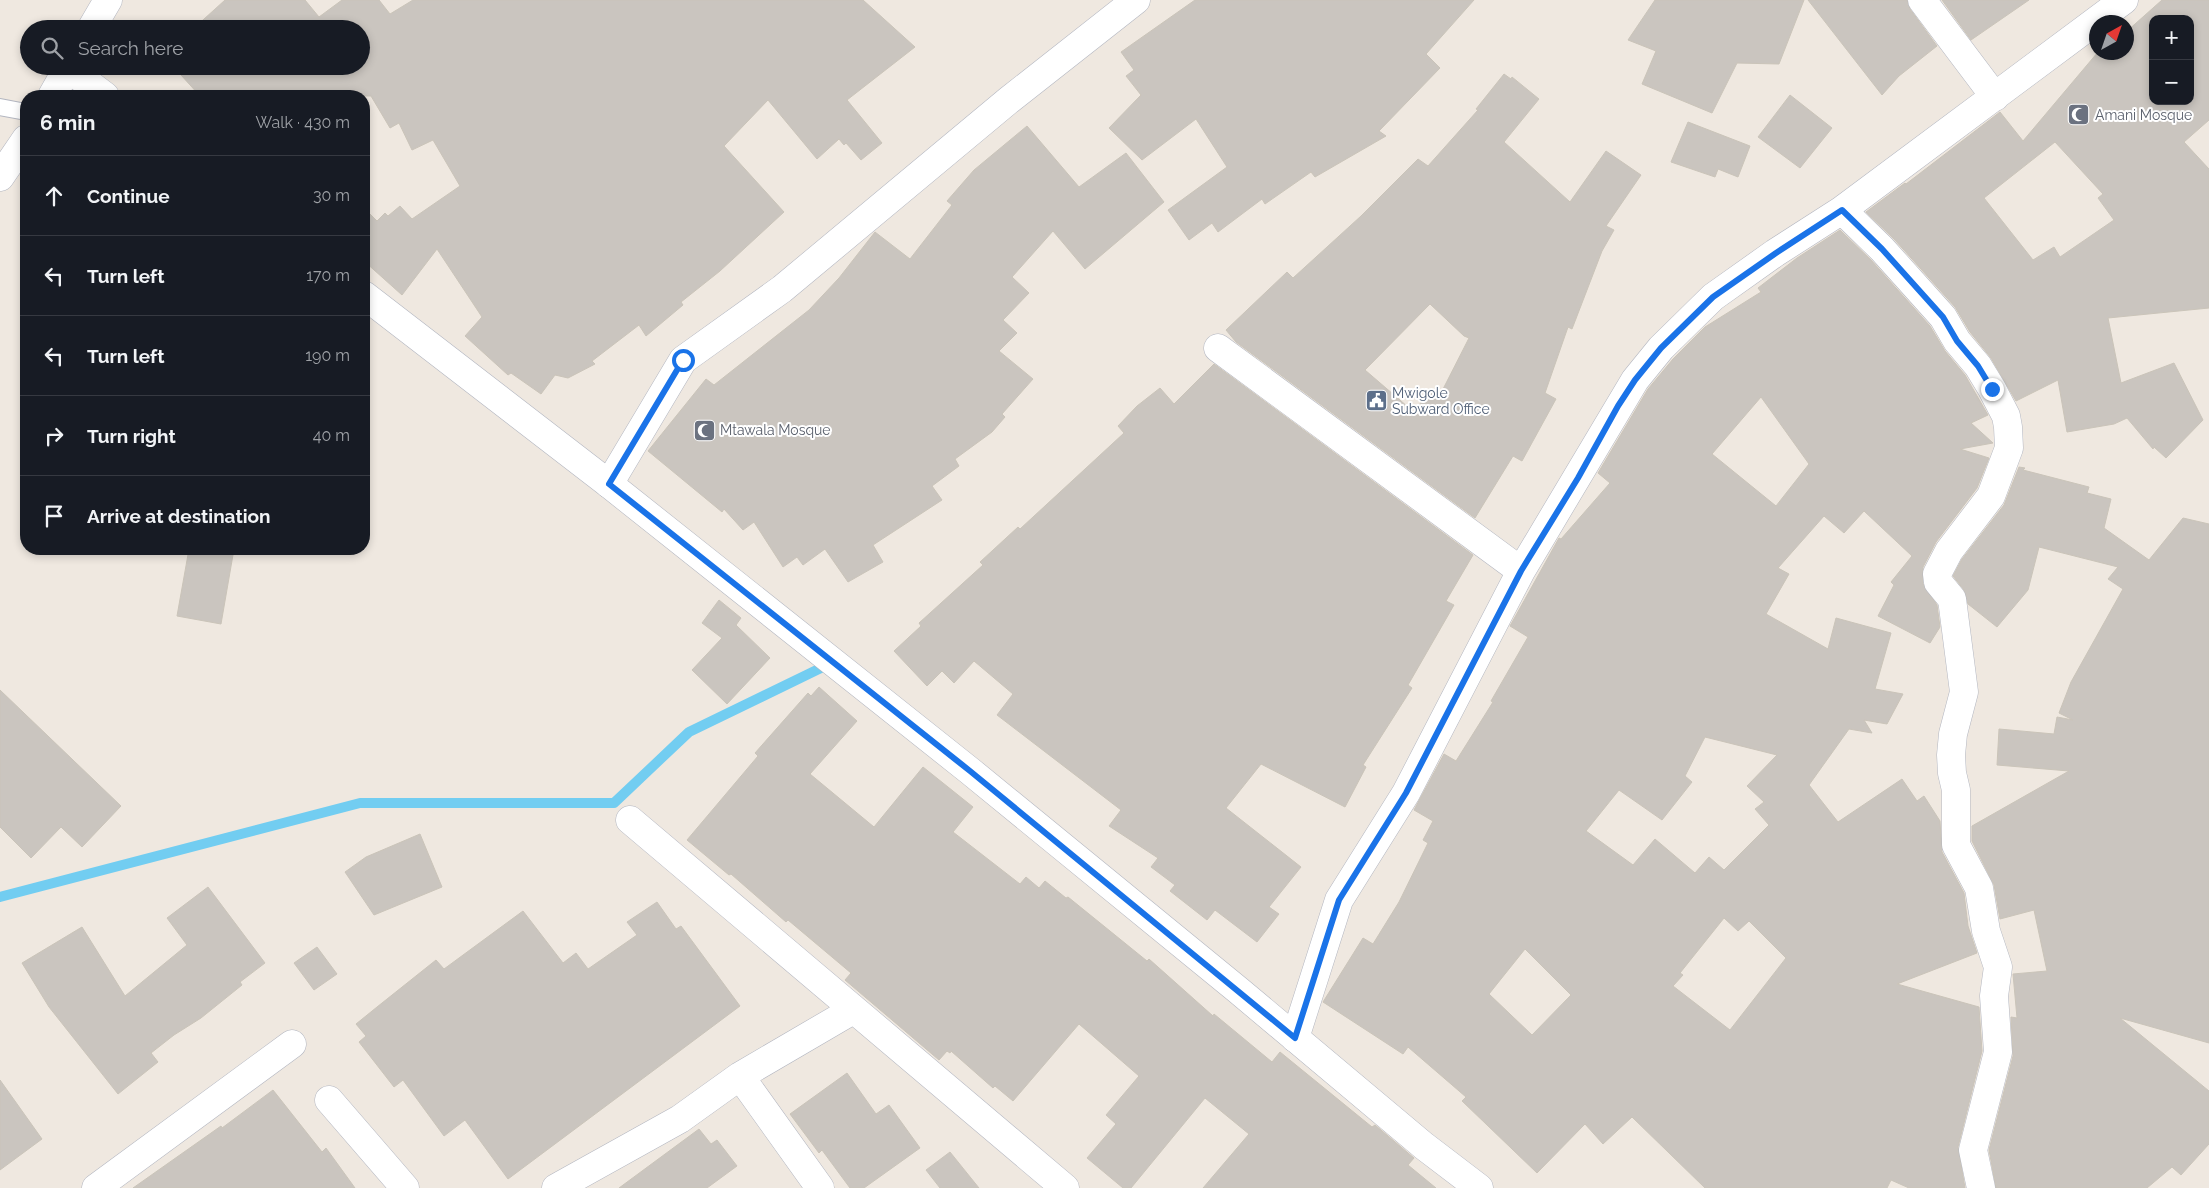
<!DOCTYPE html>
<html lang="en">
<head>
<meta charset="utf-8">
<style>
  body { margin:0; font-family:Raleway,sans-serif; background:#20242c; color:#f1f3f6 }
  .controls { position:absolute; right:15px; top:15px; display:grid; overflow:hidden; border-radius:10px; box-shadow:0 2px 8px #0003 }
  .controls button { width:45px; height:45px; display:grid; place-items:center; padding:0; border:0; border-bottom:1px solid #363941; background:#171b24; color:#f1f3f6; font:25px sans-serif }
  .compass { position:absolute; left:2089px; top:15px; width:45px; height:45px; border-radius:50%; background:#171b24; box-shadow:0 2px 8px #0003; rotate:40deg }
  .stop { position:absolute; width:15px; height:15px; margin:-11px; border:4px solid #1a73e8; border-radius:50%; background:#fff }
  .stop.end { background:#1a73e8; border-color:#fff; box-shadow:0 1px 5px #0008 }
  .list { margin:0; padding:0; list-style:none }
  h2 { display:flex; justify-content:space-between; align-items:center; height:65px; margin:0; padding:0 20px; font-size:21px }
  h2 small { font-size:16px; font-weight:400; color:#9ea1a6 }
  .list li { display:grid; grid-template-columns:32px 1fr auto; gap:15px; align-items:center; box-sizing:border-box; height:80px; padding:0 20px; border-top:1px solid #363941 }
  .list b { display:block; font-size:19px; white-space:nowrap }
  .list em { font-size:16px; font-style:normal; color:#9ea1a6 }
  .icon { flex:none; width:28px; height:28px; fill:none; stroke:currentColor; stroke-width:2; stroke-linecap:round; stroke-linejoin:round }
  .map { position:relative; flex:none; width:2209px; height:1188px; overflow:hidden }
  .search { position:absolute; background:#171b24; box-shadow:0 2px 8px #0003; left:20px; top:20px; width:350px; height:55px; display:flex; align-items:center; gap:12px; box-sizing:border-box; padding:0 18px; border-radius:28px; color:#9ea1a6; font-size:19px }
  .panel { position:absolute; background:#171b24; box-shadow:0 2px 8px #0003; left:20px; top:90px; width:350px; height:465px; border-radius:20px }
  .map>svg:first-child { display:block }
</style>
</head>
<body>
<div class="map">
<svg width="2209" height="1188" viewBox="0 0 2209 1188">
  <rect width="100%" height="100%" fill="#efe8e0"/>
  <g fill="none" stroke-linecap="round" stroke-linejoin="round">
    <path stroke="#72cdf1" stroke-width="10" d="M 0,897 L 360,803 L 614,803 L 689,732 L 825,666"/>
  </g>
  <path fill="#cac5bf" stroke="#cac4b9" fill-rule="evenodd" d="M 225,0 L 305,0 L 319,17 L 342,0 L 379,0 L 390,14 L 413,0 L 863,0 L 915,47 L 847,100 L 882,143 L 861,160 L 846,143 L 844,145 L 839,139 L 817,159 L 768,100 L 724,146 L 784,212 L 720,271 L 681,302 L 683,305 L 646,336 L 639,325 L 592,361 L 595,364 L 568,378 L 555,375 L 541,394 L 511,373 L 508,375 L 465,336 L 482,317 L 437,249 L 402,295 L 364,261 L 364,208 L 377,221 L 385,213 L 388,216 L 400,206 L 412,219 L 460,186 L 433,140 L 412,150 L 399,123 L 390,128 L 371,96 L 200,96 L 181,75 L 189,68 L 187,66 L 361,66 L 361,29 L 193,29 Z
    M 1195,0 L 1474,0 L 1426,54 L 1440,68 L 1379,131 L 1386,136 L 1315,177 L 1311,172 L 1265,204 L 1262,199 L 1218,232 L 1212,223 L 1189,240 L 1168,210 L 1227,167 L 1196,119 L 1142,160 L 1109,128 L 1141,95 L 1126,76 L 1134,70 L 1121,52 Z
    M 1655,0 L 1804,0 L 1779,64 L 1737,63 L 1712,113 L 1642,84 L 1656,51 L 1628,40 Z
    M 1808,0 L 1907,0 L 1910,9 L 1937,46 L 1899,76 L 1882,95 Z
    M 1942,0 L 2029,0 L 1971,40 Z
    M 2162,0 L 2209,0 L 2209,120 L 2184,142 L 2209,169 L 2209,308 L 2108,318 L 2121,383 L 2174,363 L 2203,420 L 2166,458 L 2154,447 L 2153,449 L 2127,418 L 2114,424 L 2067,432 L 2058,380 L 2016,401 L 1991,358 L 1970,332 L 1955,307 L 1894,239 L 1866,212 L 1905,183 L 1906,184 L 2000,112 L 2023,141 L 2098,52 L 2126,52 L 2126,32 ZM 2153,19 L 2190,19 L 2190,101 L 2153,101 ZM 2055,142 L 2103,194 L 2098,198 L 2114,220 L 2060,257 L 2054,247 L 2033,260 L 1984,198 Z
    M 1504,74 L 1511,79 L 1512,77 L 1539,99 L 1504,142 L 1570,202 L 1606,151 L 1641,175 L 1606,226 L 1614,230 L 1602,251 L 1572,329 L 1568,327 L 1545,393 L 1556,399 L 1522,461 L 1513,456 L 1475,518 L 1236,342 L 1226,330 L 1287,272 L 1293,278 L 1361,216 L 1418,159 L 1428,166 L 1478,110 L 1476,109 ZM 1430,304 L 1464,336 L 1469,338 L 1439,397 L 1427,391 L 1415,413 L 1365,370 Z
    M 1790,95 L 1832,128 L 1800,168 L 1758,137 Z
    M 1688,122 L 1750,146 L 1738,177 L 1718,169 L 1715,177 L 1671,162 Z
    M 1027,126 L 1079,187 L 1126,153 L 1164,202 L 1085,269 L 1053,231 L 1012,277 L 1029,293 L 1003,320 L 1017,333 L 999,351 L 1033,379 L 1002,414 L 1005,417 L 992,432 L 955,459 L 959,466 L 932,486 L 942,500 L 873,545 L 883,562 L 848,582 L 825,549 L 803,565 L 797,557 L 783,567 L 754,522 L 743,530 L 724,509 L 722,512 L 648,451 L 706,379 L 714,385 L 809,310 L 839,278 L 875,232 L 910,259 L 952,205 L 947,201 L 974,170 Z
    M 1840,230 L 1871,260 L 1930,326 L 1945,351 L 1965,375 L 1988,415 L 1971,423 L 1993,443 L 1960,449 L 1989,458 L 1977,488 L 1936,542 L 1923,567 L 1923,584 L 1937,605 L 1940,627 L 1930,643 L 1878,616 L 1894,585 L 1891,582 L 1912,556 L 1864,511 L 1844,533 L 1824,516 L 1778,568 L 1789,574 L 1766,614 L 1828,649 L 1836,618 L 1891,633 L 1875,689 L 1903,694 L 1887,724 L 1864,720 L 1872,733 L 1849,729 L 1809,785 L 1838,822 L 1902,779 L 1917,801 L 1924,796 L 1940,821 L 1942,852 L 1964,893 L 1968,926 L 1977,953 L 1897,984 L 1979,1007 L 1982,1051 L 1958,1147 L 1965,1188 L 1909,1188 L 1891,1180 L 1887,1188 L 1705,1188 L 1632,1117 L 1603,1144 L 1585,1124 L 1537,1173 L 1462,1101 L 1466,1097 L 1408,1047 L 1403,1054 L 1323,1002 L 1363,938 L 1373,944 L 1399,902 L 1428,843 L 1423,840 L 1433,821 L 1414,810 L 1444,754 L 1456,761 L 1493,702 L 1491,701 L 1528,637 L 1510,626 L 1559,538 L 1561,539 L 1610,483 L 1598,473 L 1648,389 L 1673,359 L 1705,327 L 1761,292 L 1758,288 L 1797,258 ZM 1761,397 L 1809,464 L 1776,506 L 1712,454 ZM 1705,737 L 1777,755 L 1747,786 L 1764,802 L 1755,809 L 1769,825 L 1724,870 L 1709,857 L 1695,873 L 1655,839 L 1633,865 L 1586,831 L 1619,790 L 1662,820 L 1692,782 L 1685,776 ZM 1724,918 L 1738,931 L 1749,921 L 1786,958 L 1730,1030 L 1673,986 L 1683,975 L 1680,973 ZM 1525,949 L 1571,995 L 1532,1035 L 1489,994 Z
    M 1214,364 L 1473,555 L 1446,601 L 1454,605 L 1408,685 L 1412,688 L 1363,765 L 1366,767 L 1345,807 L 1261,764 L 1226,808 L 1301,867 L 1269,907 L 1279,914 L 1257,942 L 1215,910 L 1207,920 L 1170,891 L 1175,885 L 1151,867 L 1158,858 L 1109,826 L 1121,810 L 997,715 L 1013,694 L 974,661 L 954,683 L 942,671 L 927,686 L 894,651 L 921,626 L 919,623 L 983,565 L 980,562 L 1018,527 L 1020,529 L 1124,433 L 1118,426 L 1137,406 L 1160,388 L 1174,404 Z
    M 2019,467 L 2025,468 L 2023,470 L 2089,487 L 2087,493 L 2111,499 L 2104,528 L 2149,560 L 2183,518 L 2209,524 L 2209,1043 L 2120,1018 L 2209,1091 L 2209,1144 L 2181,1175 L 2172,1167 L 2147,1188 L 1996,1188 L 1989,1150 L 2013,1056 L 2011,1017 L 2017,1018 L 2013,974 L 2047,971 L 2034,910 L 2000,919 L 1994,885 L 1972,841 L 1972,826 L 2069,771 L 1997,765 L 1999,729 L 2054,734 L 2057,717 L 2073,720 L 2059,713 L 2071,682 L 2123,589 L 2108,579 L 2118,567 L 2039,547 L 2028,590 L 1997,627 L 1968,604 L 1964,590 L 1953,576 L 1962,559 L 2004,505 Z
    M 189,549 L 234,549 L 221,624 L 177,616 Z
    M 719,600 L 741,618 L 736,625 L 770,658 L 727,704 L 692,670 L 722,638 L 702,623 Z
    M 819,687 L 857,721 L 810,774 L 874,827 L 923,767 L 973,807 L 953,832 L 1020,884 L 1026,877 L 1039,888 L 1045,881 L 1066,898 L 1068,897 L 1147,961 L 1149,959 L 1213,1016 L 1214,1014 L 1272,1062 L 1280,1052 L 1372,1127 L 1375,1125 L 1414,1158 L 1408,1165 L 1436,1188 L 1203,1188 L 1249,1134 L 1205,1098 L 1131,1188 L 1123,1188 L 1087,1158 L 1116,1124 L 1106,1115 L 1139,1076 L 1079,1024 L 1013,1101 L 995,1086 L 993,1088 L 951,1051 L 950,1053 L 947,1051 L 939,1060 L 845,980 L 851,973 L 788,920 L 786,922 L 731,874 L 729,875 L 687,840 L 758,756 L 755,753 L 808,693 L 811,696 Z
    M 0,690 L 121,806 L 82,847 L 61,827 L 31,858 L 0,827 Z
    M 420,834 L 442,887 L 374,915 L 345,872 L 366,857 Z
    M 208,887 L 265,963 L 240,982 L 242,985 L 201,1018 L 174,1035 L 151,1053 L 158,1062 L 118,1094 L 49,1007 L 22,963 L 82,927 L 125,996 L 187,945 L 167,918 Z
    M 657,902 L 676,929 L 681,926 L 740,1006 L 508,1179 L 465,1120 L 444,1136 L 403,1080 L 394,1087 L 359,1042 L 366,1036 L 356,1024 L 377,1007 L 436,960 L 444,969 L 523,911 L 563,963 L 576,953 L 588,969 L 637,935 L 627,922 Z
    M 317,947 L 337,974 L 314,990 L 294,963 Z
    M 847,1073 L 876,1114 L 889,1105 L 920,1148 L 864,1188 L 850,1188 L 822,1150 L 819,1153 L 790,1114 Z
    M 0,1080 L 42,1139 L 0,1170 Z
    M 273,1090 L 322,1152 L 326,1148 L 355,1188 L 133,1188 L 221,1126 L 222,1128 Z
    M 699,1129 L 711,1144 L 717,1140 L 737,1166 L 707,1188 L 619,1188 Z
    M 950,1152 L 979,1188 L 940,1188 L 926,1170 Z"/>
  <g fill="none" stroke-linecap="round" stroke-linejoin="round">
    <defs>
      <path id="service" d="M 0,107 L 26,112"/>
      <path id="minor" d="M 1922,0 L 1995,97
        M 1842,210 L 1882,249 L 1943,317 L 1957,341 L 1978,366 L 1992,389 L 2006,416 L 2008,427 L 2009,448 L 1991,496 L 1949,551 L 1937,574 L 1938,582 L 1952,599 L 1964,692 L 1953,734 L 1951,755 L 1952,773 L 1956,790 L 1956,845 L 1979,888 L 1986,931 L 1998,967 L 1994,996 L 1998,1052 L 1973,1150 L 1981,1188
        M 1218,348 L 1521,571
        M 609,484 L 683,360 L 782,289 L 1009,100 L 1136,0
        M 630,820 L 1065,1188
        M 1295,1038 L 1339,900 L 1406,793 L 1521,571 L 1635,380 L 1661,348 L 1713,297 L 1775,253 L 1842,210 L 2124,0
        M 740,1076 L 820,1188
        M 329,1100 L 405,1188
        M 96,1188 L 292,1044
        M 556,1188 L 680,1119 L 740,1076 L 853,1010"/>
      <path id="tertiary" d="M 68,68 L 105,96
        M 364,295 L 609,484 L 970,771 L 1238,990 L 1424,1146 L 1479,1188"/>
      <path id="secondary" d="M 91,29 L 108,0
        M 52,96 L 69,66
        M 0,177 L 26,139"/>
    </defs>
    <use href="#service" stroke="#b3b6c0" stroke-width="18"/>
    <use href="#minor" stroke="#b3b6c0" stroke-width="29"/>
    <use href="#tertiary" stroke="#b3b6c0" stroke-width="29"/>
    <use href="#secondary" stroke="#b3b6c0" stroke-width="29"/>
    <use href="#service" stroke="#fff" stroke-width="16"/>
    <use href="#minor" stroke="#fff" stroke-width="28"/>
    <use href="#tertiary" stroke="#fff" stroke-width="28"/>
    <use href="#secondary" stroke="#fff" stroke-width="28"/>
  </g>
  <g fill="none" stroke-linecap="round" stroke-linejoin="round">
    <path stroke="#1a73e8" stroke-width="6" d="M 683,360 L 609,484 L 970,771 L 1295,1038 L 1339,900 L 1406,793 L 1521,571 L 1578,478 L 1618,406 L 1635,380 L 1661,348 L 1713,297 L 1776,253 L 1842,210 L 1882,249 L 1943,317 L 1957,341 L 1978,366 L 1992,389"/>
  </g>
  <defs>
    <symbol id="mosque-square" viewBox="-11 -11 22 22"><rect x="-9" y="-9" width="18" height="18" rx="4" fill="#6b7280" stroke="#fff"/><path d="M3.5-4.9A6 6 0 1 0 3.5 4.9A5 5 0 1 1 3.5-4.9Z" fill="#fff"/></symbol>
    <symbol id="civic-square" viewBox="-11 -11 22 22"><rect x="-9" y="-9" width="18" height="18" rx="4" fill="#5c6f8a" stroke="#fff"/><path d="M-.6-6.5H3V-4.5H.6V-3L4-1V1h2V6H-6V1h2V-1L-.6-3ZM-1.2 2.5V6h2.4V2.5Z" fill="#fff"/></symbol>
  </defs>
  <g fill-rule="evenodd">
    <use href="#mosque-square" x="2066" y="102" width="25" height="25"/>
    <use href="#civic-square" x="1364" y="388" width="25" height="25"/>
    <use href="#mosque-square" x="692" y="418" width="25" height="25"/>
  </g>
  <g text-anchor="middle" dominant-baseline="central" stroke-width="4" stroke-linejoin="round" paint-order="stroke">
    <g font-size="14" fill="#5b616d" stroke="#fff" text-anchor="start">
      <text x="2095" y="115">Amani Mosque</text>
      <text x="720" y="430">Mtawala Mosque</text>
    </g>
    <g font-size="14" fill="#4e5e75" stroke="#fff" text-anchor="start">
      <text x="1392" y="393">Mwigole<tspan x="1392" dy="16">Subward Office</tspan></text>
    </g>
  </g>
</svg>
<div class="controls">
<button>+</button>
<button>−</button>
</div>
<svg class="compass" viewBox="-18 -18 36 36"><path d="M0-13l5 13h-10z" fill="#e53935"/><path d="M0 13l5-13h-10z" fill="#9ea1a6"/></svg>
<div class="stop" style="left:683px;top:360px"></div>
<div class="stop end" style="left:1992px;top:389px"></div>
<div class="search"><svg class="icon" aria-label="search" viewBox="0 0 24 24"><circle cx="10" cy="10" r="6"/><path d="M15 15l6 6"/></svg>Search here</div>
<section class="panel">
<h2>6 min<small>Walk · 430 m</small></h2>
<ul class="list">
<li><svg class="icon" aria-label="ahead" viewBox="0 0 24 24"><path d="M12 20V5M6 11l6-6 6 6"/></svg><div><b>Continue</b></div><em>30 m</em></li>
<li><svg class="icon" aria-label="left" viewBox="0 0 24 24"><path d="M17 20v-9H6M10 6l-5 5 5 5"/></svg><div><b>Turn left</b></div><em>170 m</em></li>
<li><svg class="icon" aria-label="left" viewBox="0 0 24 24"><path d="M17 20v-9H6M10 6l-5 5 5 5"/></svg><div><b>Turn left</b></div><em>190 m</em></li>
<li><svg class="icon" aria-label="right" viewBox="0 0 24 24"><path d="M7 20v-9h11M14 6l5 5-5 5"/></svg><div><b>Turn right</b></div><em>40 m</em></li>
<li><svg class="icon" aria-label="arrive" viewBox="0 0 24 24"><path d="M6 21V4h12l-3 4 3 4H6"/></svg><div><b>Arrive at destination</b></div></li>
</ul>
</section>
</div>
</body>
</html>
